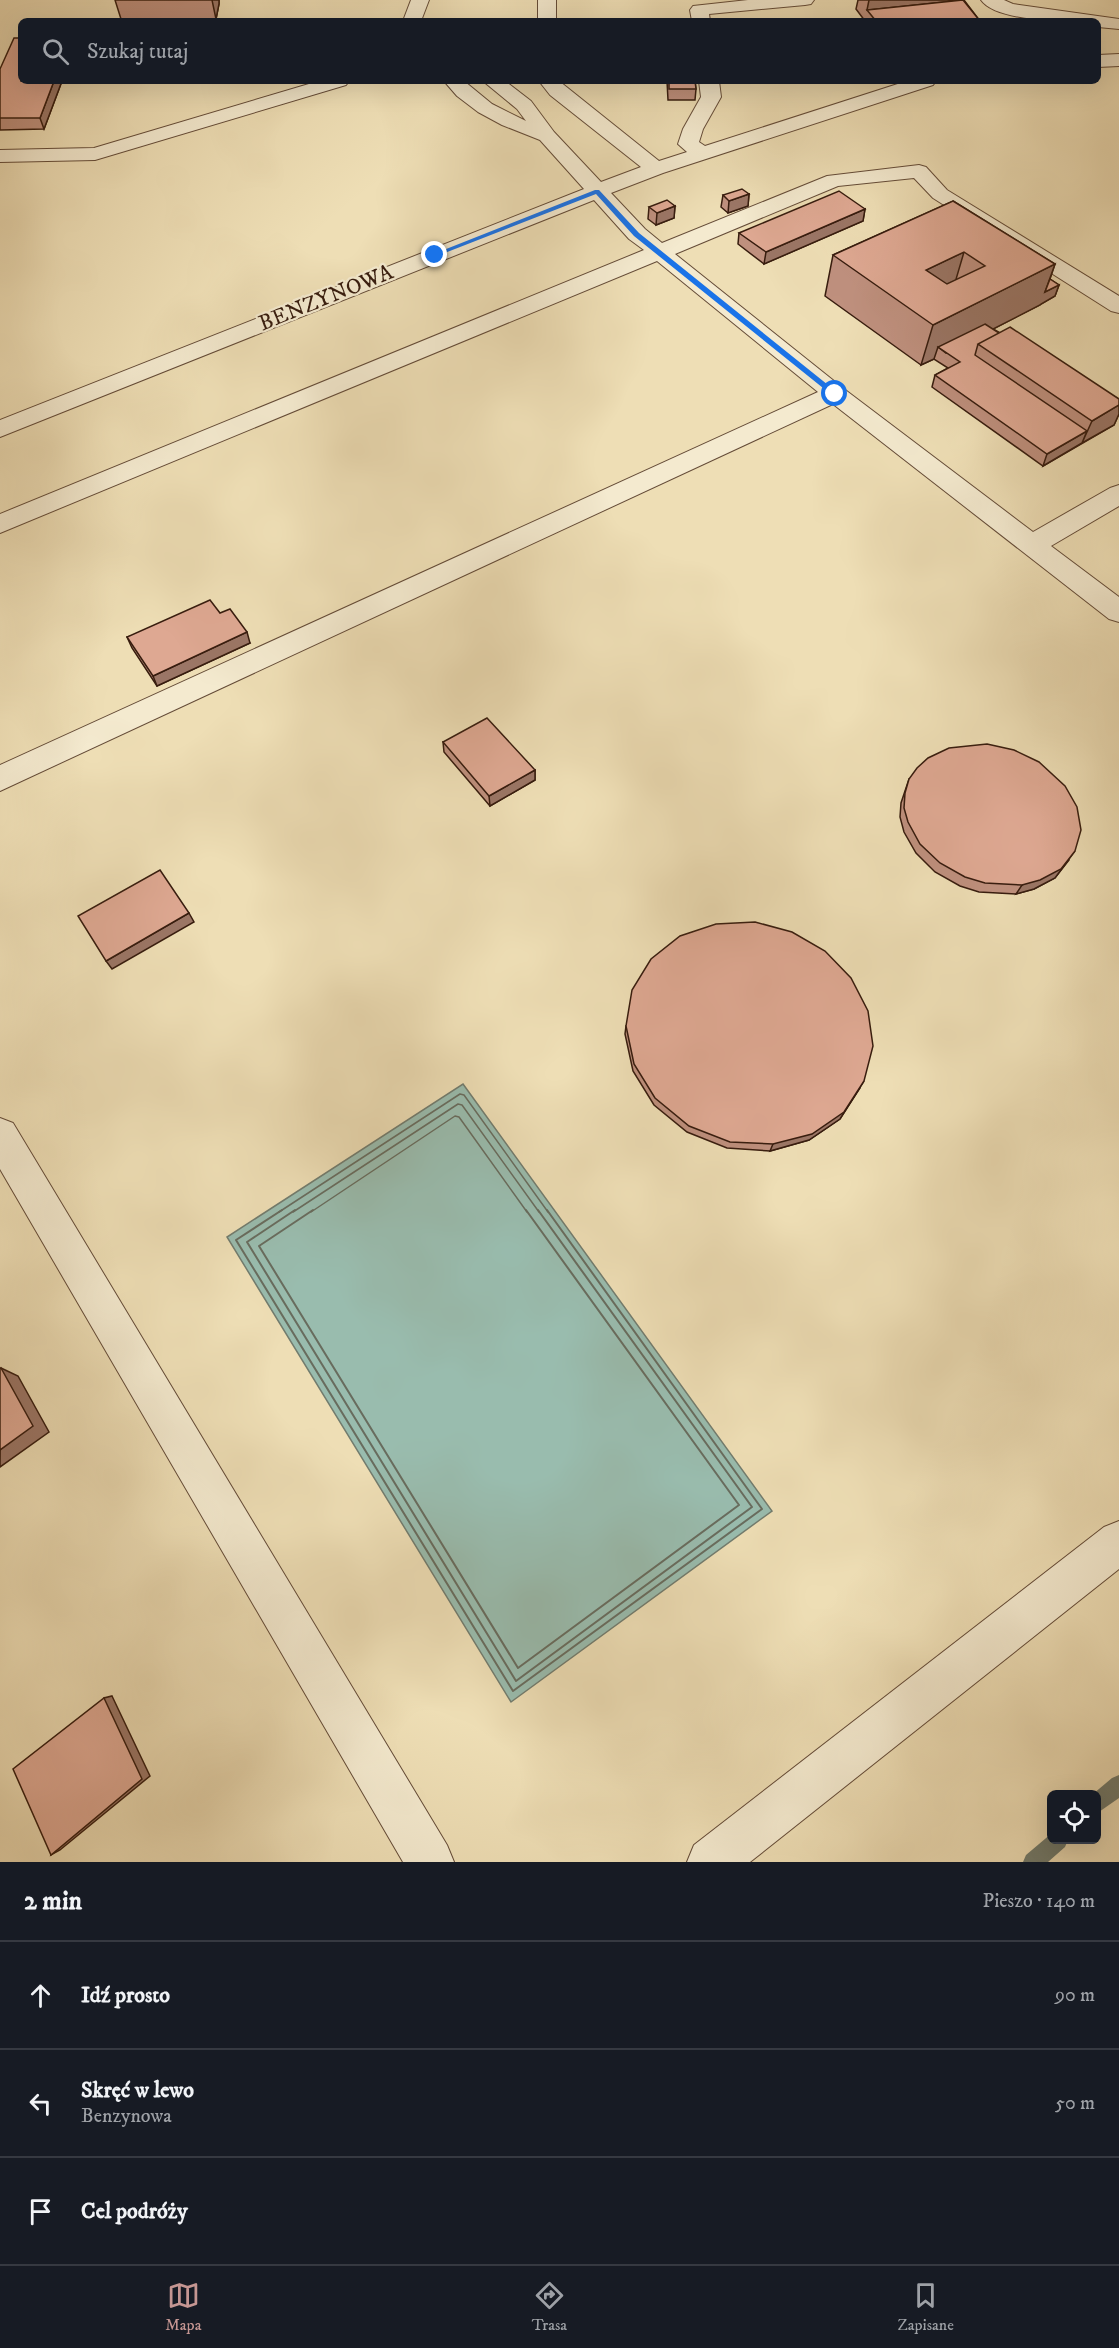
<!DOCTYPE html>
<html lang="pl">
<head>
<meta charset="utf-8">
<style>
  body { margin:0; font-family:"IM FELL DW Pica",serif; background:#242831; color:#f1f3f6 }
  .controls { position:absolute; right:18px; bottom:18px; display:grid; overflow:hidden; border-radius:9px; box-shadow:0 6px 24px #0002 }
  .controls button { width:54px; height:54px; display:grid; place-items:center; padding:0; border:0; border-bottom:2px solid #363941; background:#171b24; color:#f1f3f6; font:30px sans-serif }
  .stop { position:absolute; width:18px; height:18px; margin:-14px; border:4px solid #1a73e8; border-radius:50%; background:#fff }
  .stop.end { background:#1a73e8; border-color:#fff; box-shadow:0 2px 6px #0008 }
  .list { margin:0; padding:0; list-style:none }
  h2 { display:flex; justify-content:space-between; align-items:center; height:78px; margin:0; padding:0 24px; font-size:26px }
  h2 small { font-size:20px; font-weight:400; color:#9ea1a6 }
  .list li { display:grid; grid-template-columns:39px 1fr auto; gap:18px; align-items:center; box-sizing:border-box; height:108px; padding:0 24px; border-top:2px solid #363941 }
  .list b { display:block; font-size:22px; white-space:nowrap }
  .list p { margin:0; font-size:20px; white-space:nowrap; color:#9ea1a6 }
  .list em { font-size:20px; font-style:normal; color:#9ea1a6 }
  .icon { flex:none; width:33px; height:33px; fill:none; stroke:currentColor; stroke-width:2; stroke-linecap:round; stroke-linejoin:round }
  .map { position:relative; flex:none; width:1119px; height:1862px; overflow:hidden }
  .search { position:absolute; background:#171b24; box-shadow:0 6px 24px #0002; left:18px; right:18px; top:18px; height:66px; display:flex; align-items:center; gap:15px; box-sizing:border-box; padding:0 21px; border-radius:9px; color:#9ea1a6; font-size:22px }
  .sheet { height:402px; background:#171b24 }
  nav { display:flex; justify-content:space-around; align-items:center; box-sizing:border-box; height:84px; border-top:2px solid #363941; background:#171b24; font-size:16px; color:#9ea1a6 }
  nav a { display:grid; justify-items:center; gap:3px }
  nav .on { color:#c59692 }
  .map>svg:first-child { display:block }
</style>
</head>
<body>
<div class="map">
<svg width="1119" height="1862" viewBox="0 0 1119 1862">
  <rect width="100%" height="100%" fill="#eedeb5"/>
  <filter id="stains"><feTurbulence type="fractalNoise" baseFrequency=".00333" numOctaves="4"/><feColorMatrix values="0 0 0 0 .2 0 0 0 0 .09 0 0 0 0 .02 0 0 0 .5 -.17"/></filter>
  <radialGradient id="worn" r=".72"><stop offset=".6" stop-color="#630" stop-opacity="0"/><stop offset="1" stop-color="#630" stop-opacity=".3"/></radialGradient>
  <path fill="#99bcae" stroke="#727c6e" stroke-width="1.5" d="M 463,1084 L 772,1511 L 511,1702 L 227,1237 Z"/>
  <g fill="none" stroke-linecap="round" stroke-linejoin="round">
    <path stroke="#686c5e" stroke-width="1.5" d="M 279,1212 L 460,1094 L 464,1095 L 548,1212
      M 293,1212 L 458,1104 L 462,1105 L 539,1212
      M 311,1212 L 455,1116 L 459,1117 L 527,1212"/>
    <path stroke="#686c5e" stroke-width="2" d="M 282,1210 L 236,1240 L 513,1691 L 762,1509 L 547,1210
      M 295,1210 L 247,1242 L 516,1681 L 752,1507 L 538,1210
      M 313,1210 L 259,1246 L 518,1668 L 739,1505 L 526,1210"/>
    <path fill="#727c6e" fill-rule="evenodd" d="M 1119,1775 L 1119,1798 L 1096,1814 L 1096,1794 L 1093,1794 L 1112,1778 Z
      M 1052,1833 L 1052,1840 L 1068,1840 L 1065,1847 L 1048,1862 L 1023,1862 L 1026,1855 Z"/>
    <defs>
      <path id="minor" d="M 411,0 L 429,0 L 421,21 L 403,21 Z
        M 538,0 L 556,0 L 556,21 L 538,21 Z
        M 748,0 L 814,0 L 811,4 L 805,5 L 709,14 L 710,21 L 692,21 L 690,10 L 693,6 Z
        M 981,0 L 1004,0 L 1013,4 L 1119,19 L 1119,29 L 1098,27 L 1098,21 C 1072,21 997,23 981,0 Z
        M 1119,54 L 1119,66 L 1098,67 L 1098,55 Z
        M 319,81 L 349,81 L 346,85 L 95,160 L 0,162 L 0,150 L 94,148 Z
        M 444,81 L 464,81 L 492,104 L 526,121 L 517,109 L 483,81 L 505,81 L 531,101 L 554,132 L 601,182 L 641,167 L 550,95 L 539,81 L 559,81 L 659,161 L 687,152 L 678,144 L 683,129 L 701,97 L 699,81 L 719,81 L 721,97 L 703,129 L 699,142 L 705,146 L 907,81 L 936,81 L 933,85 L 663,173 L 611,193 L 645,229 L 662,243 L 827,176 L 919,165 L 926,167 L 947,190 L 1119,296 L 1119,313 L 1111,311 L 933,198 L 914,178 L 838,186 L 675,254 L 844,389 L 1033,532 L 1110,488 L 1119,485 L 1119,506 L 1051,546 L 1119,597 L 1119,622 L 1109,619 L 833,404 L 0,791 L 0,765 L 818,392 L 657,261 L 0,533 L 0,514 L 644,250 L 629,239 L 594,200 L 0,437 L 0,420 L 584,189 L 540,140 L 502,125 L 478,112 L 457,96 Z
        M 0,1118 L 13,1123 L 447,1845 L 454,1862 L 403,1862 L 0,1169 Z
        M 1119,1521 L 1119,1569 L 750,1862 L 687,1862 L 694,1845 L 1104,1527 Z"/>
    </defs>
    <use href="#minor" stroke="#654c38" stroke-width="2"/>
    <use href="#minor" fill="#f4eacf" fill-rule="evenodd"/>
  </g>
  <path fill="#bf907e" stroke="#371c0e" stroke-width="1.5" d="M 115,0 L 219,0 L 219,4 L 216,19 L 121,19 Z
    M 858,0 L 964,0 L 980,21 L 865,21 L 856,9 Z
    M 0,69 L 62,81 L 44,129 L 0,130 Z
    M 667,81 L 695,81 L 696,89 L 695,100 L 668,100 Z
    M 749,194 L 748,206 L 728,213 L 721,207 L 723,195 Z
    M 953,201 L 1055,264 L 1050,279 L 1059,285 L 1055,296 L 1041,304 L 1040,305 L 993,329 L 1119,399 L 1119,414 L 1114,425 L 1043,466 L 932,387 L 935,375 L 948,368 L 934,359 L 921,365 L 825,296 L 833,255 Z
    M 675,206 L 674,218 L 656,225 L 648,219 L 649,207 Z
    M 865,209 L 863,221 L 764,264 L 738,244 L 739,233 Z
    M 220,613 L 250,643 L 157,686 L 132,648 L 127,637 Z
    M 443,742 L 535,770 L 535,780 L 490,806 L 444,752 Z
    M 909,779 L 1069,860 L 1055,878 L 1034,889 L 1016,894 L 979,892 L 960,886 L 935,872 L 916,853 L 904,832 L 900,817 L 901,803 Z
    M 626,1026 L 860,1088 L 840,1119 L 809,1140 L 770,1151 L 727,1148 L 687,1132 L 654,1105 L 633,1071 L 625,1034 Z"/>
  <path fill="#9b7666" stroke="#371c0e" stroke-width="1.5" d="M 212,0 L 219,0 L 219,4 L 216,19 Z
    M 869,0 L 964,0 L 867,10 Z
    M 54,81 L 62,81 L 44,129 L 40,118 Z
    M 749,194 L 748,206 L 728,213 L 729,201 Z
    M 675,206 L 674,218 L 656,225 L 657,213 Z
    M 865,209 L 863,221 L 764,264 L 766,252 Z
    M 964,252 L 952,293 L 926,270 Z
    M 1055,264 L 1045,292 L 1059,285 L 1055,296 L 1041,304 L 1040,305 L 946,353 L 938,347 L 934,359 L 921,365 L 933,325 Z
    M 1119,405 L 1119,414 L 1114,425 L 1082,443 L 1092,421 Z
    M 1087,431 L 1082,443 L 1043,466 L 1047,454 Z
    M 247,632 L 250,643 L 157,686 L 153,676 Z
    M 535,770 L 535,780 L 490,806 L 489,796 Z
    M 1075,851 L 1055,878 L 1034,889 L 1016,894 L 1022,885 Z
    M 189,913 L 194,922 L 112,969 L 106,961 Z
    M 864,1081 L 840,1119 L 809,1140 L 770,1151 L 773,1144 Z
    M 1,1368 L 18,1376 L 49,1432 L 0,1467 Z
    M 112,1696 L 150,1776 L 60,1850 L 51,1855 L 104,1698 Z"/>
  <path fill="#dea892" stroke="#371c0e" stroke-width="1.5" fill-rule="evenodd" d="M 963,0 L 980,21 L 876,21 L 867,10 Z
    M 14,38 L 21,38 L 21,81 L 54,81 L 40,118 L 0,118 L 0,69 Z
    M 669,81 L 695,81 L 696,89 L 669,89 Z
    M 742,189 L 749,194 L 729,201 L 723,195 Z
    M 839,191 L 865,209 L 766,252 L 739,233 Z
    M 667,200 L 675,206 L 657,213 L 649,207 Z
    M 953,201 L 1055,264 L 933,325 L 833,255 ZM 964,252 L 985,266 L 947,284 L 926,270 Z
    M 1050,279 L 1059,285 L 1045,292 Z
    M 985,324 L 999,333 L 978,344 L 975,355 L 1087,431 L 1047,454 L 935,375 L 960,362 L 938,347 Z
    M 1010,327 L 1119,399 L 1119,405 L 1092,421 L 978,344 Z
    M 210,600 L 220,613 L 230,609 L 247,632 L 153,676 L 127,637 Z
    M 487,718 L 535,770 L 489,796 L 443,742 Z
    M 987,744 L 1014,750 L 1039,762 L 1065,786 L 1077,807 L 1081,830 L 1075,851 L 1061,869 L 1040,880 L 1022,885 L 985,883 L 965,877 L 940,863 L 920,844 L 908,822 L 904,808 L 905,793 L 909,779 L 917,768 L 928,758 L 949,748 Z
    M 160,870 L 189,913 L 106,961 L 78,916 Z
    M 755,922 L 792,932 L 825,951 L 851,978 L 868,1011 L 873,1046 L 864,1081 L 844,1112 L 812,1134 L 773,1144 L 730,1142 L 689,1126 L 655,1098 L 634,1064 L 626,1026 L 632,990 L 651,959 L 680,936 L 716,924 Z
    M 1,1368 L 33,1426 L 0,1450 L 0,1369 Z
    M 104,1698 L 142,1779 L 51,1855 L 13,1769 Z"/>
  <path fill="#1a73e8" d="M 595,190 L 599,190 L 639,233 L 838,393 L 838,396 L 833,396 L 634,236 L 596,194 L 437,256 L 431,255 Z"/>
  <g text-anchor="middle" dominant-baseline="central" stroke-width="4.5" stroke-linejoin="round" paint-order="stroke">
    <g font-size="22" fill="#371c0e" stroke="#f4eacf">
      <text transform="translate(326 298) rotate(-22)">BENZYNOWA</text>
    </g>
  </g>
  <rect width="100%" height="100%" filter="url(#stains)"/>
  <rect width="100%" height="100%" fill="url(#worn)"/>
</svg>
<div class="controls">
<button><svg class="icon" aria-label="locate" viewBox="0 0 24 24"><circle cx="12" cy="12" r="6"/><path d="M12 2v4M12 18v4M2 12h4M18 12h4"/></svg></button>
</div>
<div class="stop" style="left:835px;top:394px"></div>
<div class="stop end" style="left:435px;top:255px"></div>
<div class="search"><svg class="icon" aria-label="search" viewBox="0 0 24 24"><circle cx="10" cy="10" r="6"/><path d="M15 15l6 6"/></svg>Szukaj tutaj</div>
</div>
<section class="sheet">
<h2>2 min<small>Pieszo · 140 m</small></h2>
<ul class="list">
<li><svg class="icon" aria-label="ahead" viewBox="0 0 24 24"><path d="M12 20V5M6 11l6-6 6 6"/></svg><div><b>Idź prosto</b></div><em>90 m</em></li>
<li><svg class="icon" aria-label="left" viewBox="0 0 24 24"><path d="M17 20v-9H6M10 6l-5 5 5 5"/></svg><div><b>Skręć w lewo</b><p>Benzynowa</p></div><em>50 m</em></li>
<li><svg class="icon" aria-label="arrive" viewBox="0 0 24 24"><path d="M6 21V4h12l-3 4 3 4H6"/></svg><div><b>Cel podróży</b></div></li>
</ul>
</section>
<nav>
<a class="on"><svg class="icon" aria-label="map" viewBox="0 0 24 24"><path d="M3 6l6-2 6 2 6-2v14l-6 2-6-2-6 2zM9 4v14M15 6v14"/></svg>Mapa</a>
<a><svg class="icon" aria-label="directions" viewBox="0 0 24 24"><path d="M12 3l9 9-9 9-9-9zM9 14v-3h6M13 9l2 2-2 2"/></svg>Trasa</a>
<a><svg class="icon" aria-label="saved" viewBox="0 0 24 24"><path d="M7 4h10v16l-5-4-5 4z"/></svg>Zapisane</a>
</nav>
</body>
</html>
